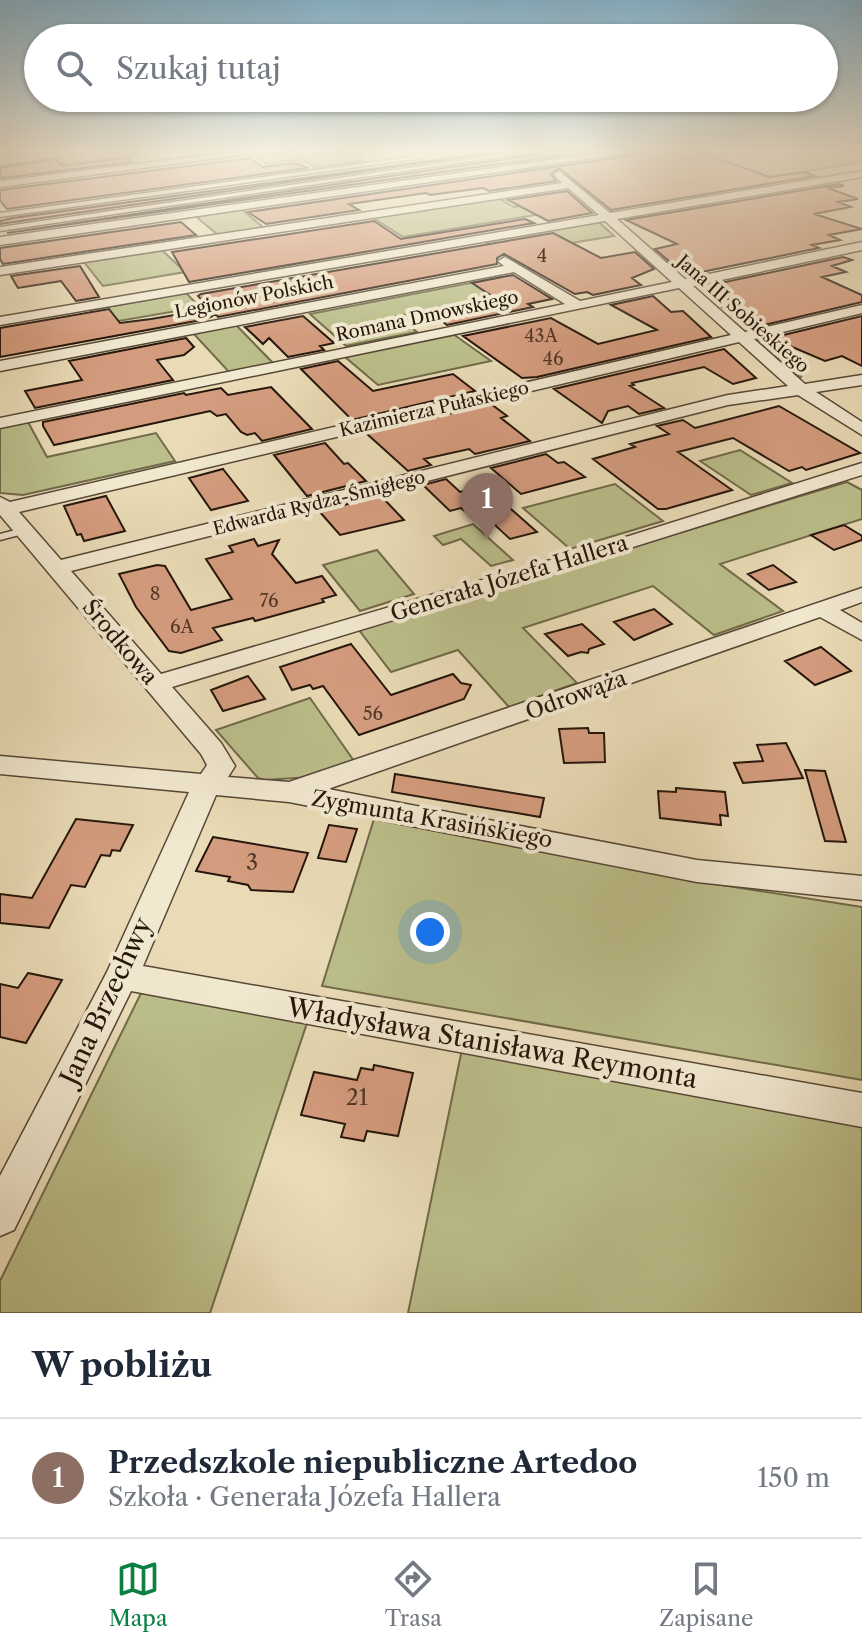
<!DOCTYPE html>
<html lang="pl">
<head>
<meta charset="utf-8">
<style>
  body { margin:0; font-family:"Libre Caslon Text",serif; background:#f2f2f3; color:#1f2937 }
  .you { position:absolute; left:430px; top:932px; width:28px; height:28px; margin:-20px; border:6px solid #fff; border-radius:50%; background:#1a73e8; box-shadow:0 0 0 12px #1a73e833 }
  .badge { display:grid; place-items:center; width:52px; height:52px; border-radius:50%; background:#0b8043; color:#fff; font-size:26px; font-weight:700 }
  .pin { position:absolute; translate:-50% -66px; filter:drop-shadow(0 2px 4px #0008) }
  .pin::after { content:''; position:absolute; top:42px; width:28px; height:24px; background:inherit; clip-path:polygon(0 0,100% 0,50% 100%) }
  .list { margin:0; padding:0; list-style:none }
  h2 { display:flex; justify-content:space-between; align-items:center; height:104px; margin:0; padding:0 32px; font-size:34px }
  h2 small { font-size:26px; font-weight:400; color:#747a83 }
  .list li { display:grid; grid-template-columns:52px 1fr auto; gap:24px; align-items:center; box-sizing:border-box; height:120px; padding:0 32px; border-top:2px solid #e0e1e3 }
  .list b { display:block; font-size:30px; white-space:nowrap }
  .list p { margin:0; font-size:26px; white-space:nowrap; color:#747a83 }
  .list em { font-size:26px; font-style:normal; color:#747a83 }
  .icon { flex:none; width:44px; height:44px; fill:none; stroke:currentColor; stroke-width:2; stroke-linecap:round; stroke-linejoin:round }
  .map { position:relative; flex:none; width:862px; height:1313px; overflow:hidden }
  .search { position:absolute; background:#fff; box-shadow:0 2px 6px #0004; left:24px; right:24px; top:24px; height:88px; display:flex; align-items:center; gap:20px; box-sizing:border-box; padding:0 28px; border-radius:44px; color:#747a83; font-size:30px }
  .sheet { height:224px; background:#fff }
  nav { display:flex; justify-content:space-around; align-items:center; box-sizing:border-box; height:112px; border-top:2px solid #e0e1e3; background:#fff; font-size:22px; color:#747a83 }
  nav a { display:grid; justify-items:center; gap:4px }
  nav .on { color:#0b8043 }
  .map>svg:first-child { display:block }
</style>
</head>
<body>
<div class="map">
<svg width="862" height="1313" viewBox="0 0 862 1313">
  <rect width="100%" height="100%" fill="#e9dbb6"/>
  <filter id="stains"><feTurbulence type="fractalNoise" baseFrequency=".0025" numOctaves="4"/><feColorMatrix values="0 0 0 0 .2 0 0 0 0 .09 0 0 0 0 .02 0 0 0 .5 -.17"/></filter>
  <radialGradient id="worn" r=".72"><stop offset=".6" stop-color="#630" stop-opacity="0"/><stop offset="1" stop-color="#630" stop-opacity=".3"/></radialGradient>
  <path fill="#bbbe8a" stroke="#706a4a" stroke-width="2" d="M 98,151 L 172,151 L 4,171 L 0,163 Z
    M 276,151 L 371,151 L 352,154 L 363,161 L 315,167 L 301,159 L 266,164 L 252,154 Z
    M 741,151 L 862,151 L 862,162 L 607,204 L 583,177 Z
    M 573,197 L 584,207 L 403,237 L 372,217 L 498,198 L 514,207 Z
    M 240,208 L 264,228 L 218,235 L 194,215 Z
    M 591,222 L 599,222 L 614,236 L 504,254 L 486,242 Z
    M 162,250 L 185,272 L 103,286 L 84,262 Z
    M 501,277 L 515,279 L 532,290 L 397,316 L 417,332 L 346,346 L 310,314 Z
    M 186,293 L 200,307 L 101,324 L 90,310 Z
    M 235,324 L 273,363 L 229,372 L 192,332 Z
    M 453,334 L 491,361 L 378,385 L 345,357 Z
    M 28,422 L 47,457 L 156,433 L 175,461 L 23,495 L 0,493 L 0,428 Z
    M 740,450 L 792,483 L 751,495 L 700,461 Z
    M 847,482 L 862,490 L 862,519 L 720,564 L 783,611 L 714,635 L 653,586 L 523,628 L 577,683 L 509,707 L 458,650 L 391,672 L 359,630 Z
    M 615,484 L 663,521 L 570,549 L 523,508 Z
    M 473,524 L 513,560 L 491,566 L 461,539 L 443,545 L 434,536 Z
    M 377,550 L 414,594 L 360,611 L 323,565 Z
    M 310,698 L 354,761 L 311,777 L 264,780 L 258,778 L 216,730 Z
    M 374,819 L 690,880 L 862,907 L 862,1080 L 322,986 Z
    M 141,993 L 308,1020 L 210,1313 L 0,1313 L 0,1281 Z
    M 462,1049 L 862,1122 L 862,1313 L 408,1313 Z"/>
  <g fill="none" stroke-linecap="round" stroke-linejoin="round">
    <path stroke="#6a796e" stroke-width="4" d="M 758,341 L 799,375"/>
    <path stroke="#6a796e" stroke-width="5" d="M 797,373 L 800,376"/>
  </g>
  <path fill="#d49c7e" stroke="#26160b" stroke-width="2" d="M 501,151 L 505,151 L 0,224 L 0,221 L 13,218 Z
    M 542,151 L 593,151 L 7,233 L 539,154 Z
    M 645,151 L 698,151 L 769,177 L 805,172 L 815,176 L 611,210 L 559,168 L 551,174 L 556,181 L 489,191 L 483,188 L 430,195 L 426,193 L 349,204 L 359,210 L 266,224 L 248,212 L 642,154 Z
    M 128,158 L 132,162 L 2,178 L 0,172 L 0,168 L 56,159 L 62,166 Z
    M 250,158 L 263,167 L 294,163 L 308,168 L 7,209 L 0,200 L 0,190 Z
    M 839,184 L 844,186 L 828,188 L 858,199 L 838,202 L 851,207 L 814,214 L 862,229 L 829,235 L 840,240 L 812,245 L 819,248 L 697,273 L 680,259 L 671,263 L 655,249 L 677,244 L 626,220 Z
    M 567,191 L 592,213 L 548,221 L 508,200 Z
    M 525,219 L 534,223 L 189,282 L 172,252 L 374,221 L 401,239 Z
    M 181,222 L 196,235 L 3,264 L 0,259 L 0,248 Z
    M 553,233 L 601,258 L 635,252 L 654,269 L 632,278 L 641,285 L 593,295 L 587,292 L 575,294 L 504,254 L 497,258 L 497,264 L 218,317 L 216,314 L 207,319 L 0,357 L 0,328 L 109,309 L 120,323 L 151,319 L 210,309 L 198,296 L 201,294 Z
    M 843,257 L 852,260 L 832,266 L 846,272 L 822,277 L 862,295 L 862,302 L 751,328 L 722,307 L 736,306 L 711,285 Z
    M 80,266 L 99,297 L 76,301 L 61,281 L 18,288 L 11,276 Z
    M 513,275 L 552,299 L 528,304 L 533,307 L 447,325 L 434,315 L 501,302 L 472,283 Z
    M 653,296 L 671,312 L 683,311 L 711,337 L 537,377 L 522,378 L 463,336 L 551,318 L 598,344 L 657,330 L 611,305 Z
    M 303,316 L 334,343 L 320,346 L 324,350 L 288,357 L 269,338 L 263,344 L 245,327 Z
    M 862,316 L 862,366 L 842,356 L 825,361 L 771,338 Z
    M 186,338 L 194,347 L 184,355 L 157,360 L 173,380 L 35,408 L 25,391 L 82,380 L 69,361 Z
    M 724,349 L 756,378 L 733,384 L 704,367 L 632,383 L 634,385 L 630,386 L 664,408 L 639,414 L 628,406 L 608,411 L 602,423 L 554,389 Z
    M 338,361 L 373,391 L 453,374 L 475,391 L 352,420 L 301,369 Z
    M 271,387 L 312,429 L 262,441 L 255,433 L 247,435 L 241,432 L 226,414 L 217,416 L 210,411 L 54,445 L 43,426 L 43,422 L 184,393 L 186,395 L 221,388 L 228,395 Z
    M 491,404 L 507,416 L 501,418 L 530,441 L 475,454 L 469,449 L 424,459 L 431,465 L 408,471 L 366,433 Z
    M 779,406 L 860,453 L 806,470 L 802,467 L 789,471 L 733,438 L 678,452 L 732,490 L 666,509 L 658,509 L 593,459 L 635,447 L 630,444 L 669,434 L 657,426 L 683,420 L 695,428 Z
    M 325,443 L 344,464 L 348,463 L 366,481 L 307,496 L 274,455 Z
    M 546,454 L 558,463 L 564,462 L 585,477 L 521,494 L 491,468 Z
    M 223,469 L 248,501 L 211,510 L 189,478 Z
    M 446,479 L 460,492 L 485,486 L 537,532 L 510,539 L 480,511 L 468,514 L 461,508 L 450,511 L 423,485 Z
    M 106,496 L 125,531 L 84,541 L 81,534 L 77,535 L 64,506 Z
    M 381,496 L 404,520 L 340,535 L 319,511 Z
    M 844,525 L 862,536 L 862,540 L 834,550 L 811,535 Z
    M 254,539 L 258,546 L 279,540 L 272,554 L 296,583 L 322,576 L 336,595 L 322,599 L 324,602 L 266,618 L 255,621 L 253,618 L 213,628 L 222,640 L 181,653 L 169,651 L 136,607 L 119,574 L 157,565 L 165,566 L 191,610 L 232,599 L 206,559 L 233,552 L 229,546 Z
    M 773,565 L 796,582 L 769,590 L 748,574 Z
    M 654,609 L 672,624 L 634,640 L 614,622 Z
    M 582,624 L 604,644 L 589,649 L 588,653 L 581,652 L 568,656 L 545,634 Z
    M 351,644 L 391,695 L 453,674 L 461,683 L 471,685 L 464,699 L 359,735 L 323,686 L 313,689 L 310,685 L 292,690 L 280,667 Z
    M 821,647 L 851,671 L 815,685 L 785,661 Z
    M 248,676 L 265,699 L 223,711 L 211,690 Z
    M 588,728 L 589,733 L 604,733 L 605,762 L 564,763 L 559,729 Z
    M 786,743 L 803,778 L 743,783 L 734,763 L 763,761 L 757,745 Z
    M 805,770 L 825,771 L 846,842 L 825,841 Z
    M 395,774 L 544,798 L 540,817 L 392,792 Z
    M 676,788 L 725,792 L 728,816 L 720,815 L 721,825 L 660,818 L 658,791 L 676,792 Z
    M 76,819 L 133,825 L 120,851 L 112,850 L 110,856 L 101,855 L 85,887 L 71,885 L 49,928 L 0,923 L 0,894 L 32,898 Z
    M 329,825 L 357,829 L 346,862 L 318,858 Z
    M 213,837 L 308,853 L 293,892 L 251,890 L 248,885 L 228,881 L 230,877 L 196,871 Z
    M 28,973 L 62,980 L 26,1043 L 0,1037 L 0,984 L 18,988 Z
    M 374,1065 L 413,1073 L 398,1136 L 367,1131 L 364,1141 L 341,1137 L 345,1124 L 301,1115 L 314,1072 L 357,1080 L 361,1068 L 373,1070 Z"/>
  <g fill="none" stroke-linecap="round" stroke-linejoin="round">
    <defs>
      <path id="lane" d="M 526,151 L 539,151 L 0,231 L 0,227 Z
        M 424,155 L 422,158 L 0,217 L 0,213 Z
        M 23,528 L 28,531 L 27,533 L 0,540 L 0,534 Z"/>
      <path id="street" d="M 61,151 L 89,151 L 0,165 L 0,159 Z
        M 241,151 L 270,151 L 0,187 L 0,181 Z
        M 408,151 L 420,151 L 427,156 L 418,158 Z
        M 615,151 L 642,151 L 0,245 L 0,237 Z
        M 559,171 L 610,213 L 862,171 L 862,177 L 617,219 L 685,279 L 862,242 L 862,250 L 693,286 L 745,332 L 862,305 L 862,313 L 754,339 L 805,384 L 862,375 L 862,385 L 816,392 L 862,422 L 862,435 L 798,395 L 728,405 L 71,571 L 161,674 L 581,551 L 862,463 L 862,475 L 595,559 L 172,687 L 221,743 L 235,766 L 228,777 L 289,782 L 862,588 L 862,602 L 840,610 L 862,623 L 862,640 L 820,617 L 328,789 L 697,860 L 862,876 L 862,900 L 697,882 L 289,802 L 216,795 L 143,966 L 862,1093 L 862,1127 L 131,991 L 14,1230 L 0,1236 L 0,1176 L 107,972 L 189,792 L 0,774 L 0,756 L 201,774 L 207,765 L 201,754 L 0,515 L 0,497 L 10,502 L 731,335 L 679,288 L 0,428 L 0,418 L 565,304 L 514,272 L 0,371 L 0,361 L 504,266 L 498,261 L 505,257 L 580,301 L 672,282 L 605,221 L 0,325 L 0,317 L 599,215 L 568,188 L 0,275 L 0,267 L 562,183 L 554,174 ZM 739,342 L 788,386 L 728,395 L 61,560 L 19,512 Z"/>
    </defs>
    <use href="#lane" stroke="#574736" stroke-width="3"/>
    <use href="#street" stroke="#574736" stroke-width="3"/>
    <use href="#lane" fill="#f1e8d0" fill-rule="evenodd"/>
    <use href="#street" fill="#f1e8d0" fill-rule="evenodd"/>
  </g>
  <linearGradient id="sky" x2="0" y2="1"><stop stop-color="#87b7d2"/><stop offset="0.45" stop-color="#f5efde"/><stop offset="1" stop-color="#f5efde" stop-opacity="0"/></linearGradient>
  <rect width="862" height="335" fill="url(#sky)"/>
  <g text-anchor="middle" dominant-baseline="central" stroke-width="8" stroke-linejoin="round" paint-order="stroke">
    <g font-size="18" fill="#523828">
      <text x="542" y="256">4</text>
      <text x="541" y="336">43A</text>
      <text x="553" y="359">46</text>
      <text x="155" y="594">8</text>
      <text x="269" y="601">76</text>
      <text x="182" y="627">6A</text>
      <text x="373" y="714">56</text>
    </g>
    <g font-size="18" fill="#26160b" stroke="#f1e8d0">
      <text transform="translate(254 297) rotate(-11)">Legionów Polskich</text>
      <text transform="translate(743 314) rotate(41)">Jana III Sobieskiego</text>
      <text transform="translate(427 316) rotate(-12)">Romana Dmowskiego</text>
      <text transform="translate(434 409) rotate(-13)">Kazimierza Pułaskiego</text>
      <text transform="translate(319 503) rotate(-14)">Edwarda Rydza-Śmigłego</text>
    </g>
    <g font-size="22" fill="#26160b" stroke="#f1e8d0">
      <text transform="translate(509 578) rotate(-17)">Generała Józefa Hallera</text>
      <text transform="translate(120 642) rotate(50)">Środkowa</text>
      <text transform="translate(576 695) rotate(-20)">Odrowąża</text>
      <text transform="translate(432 819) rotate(10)">Zygmunta Krasińskiego</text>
    </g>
    <g font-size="22" fill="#523828">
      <text x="252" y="862">3</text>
      <text x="357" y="1097">21</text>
    </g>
    <g font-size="26" fill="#26160b" stroke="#f1e8d0">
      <text transform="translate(106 1001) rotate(-65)">Jana Brzechwy</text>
      <text transform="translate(492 1043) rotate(10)">Władysława Stanisława Reymonta</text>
    </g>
  </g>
  <rect width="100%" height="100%" filter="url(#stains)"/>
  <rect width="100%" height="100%" fill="url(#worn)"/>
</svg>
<div class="you"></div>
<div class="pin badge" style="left:487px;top:539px;background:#8d6e63">1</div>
<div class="search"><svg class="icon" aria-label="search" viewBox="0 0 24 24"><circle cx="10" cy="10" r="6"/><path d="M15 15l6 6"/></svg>Szukaj tutaj</div>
</div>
<section class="sheet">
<h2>W pobliżu<small></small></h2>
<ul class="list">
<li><span class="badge" style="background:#8d6e63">1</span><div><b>Przedszkole niepubliczne Artedoo</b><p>Szkoła · Generała Józefa Hallera</p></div><em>150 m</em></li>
</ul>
</section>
<nav>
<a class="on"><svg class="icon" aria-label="map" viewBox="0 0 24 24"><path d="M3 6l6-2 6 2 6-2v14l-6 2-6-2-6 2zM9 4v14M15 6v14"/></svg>Mapa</a>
<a><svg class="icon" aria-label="directions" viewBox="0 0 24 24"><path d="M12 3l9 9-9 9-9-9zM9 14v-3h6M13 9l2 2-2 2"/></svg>Trasa</a>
<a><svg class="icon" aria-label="saved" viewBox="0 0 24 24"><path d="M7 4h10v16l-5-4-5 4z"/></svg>Zapisane</a>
</nav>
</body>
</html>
